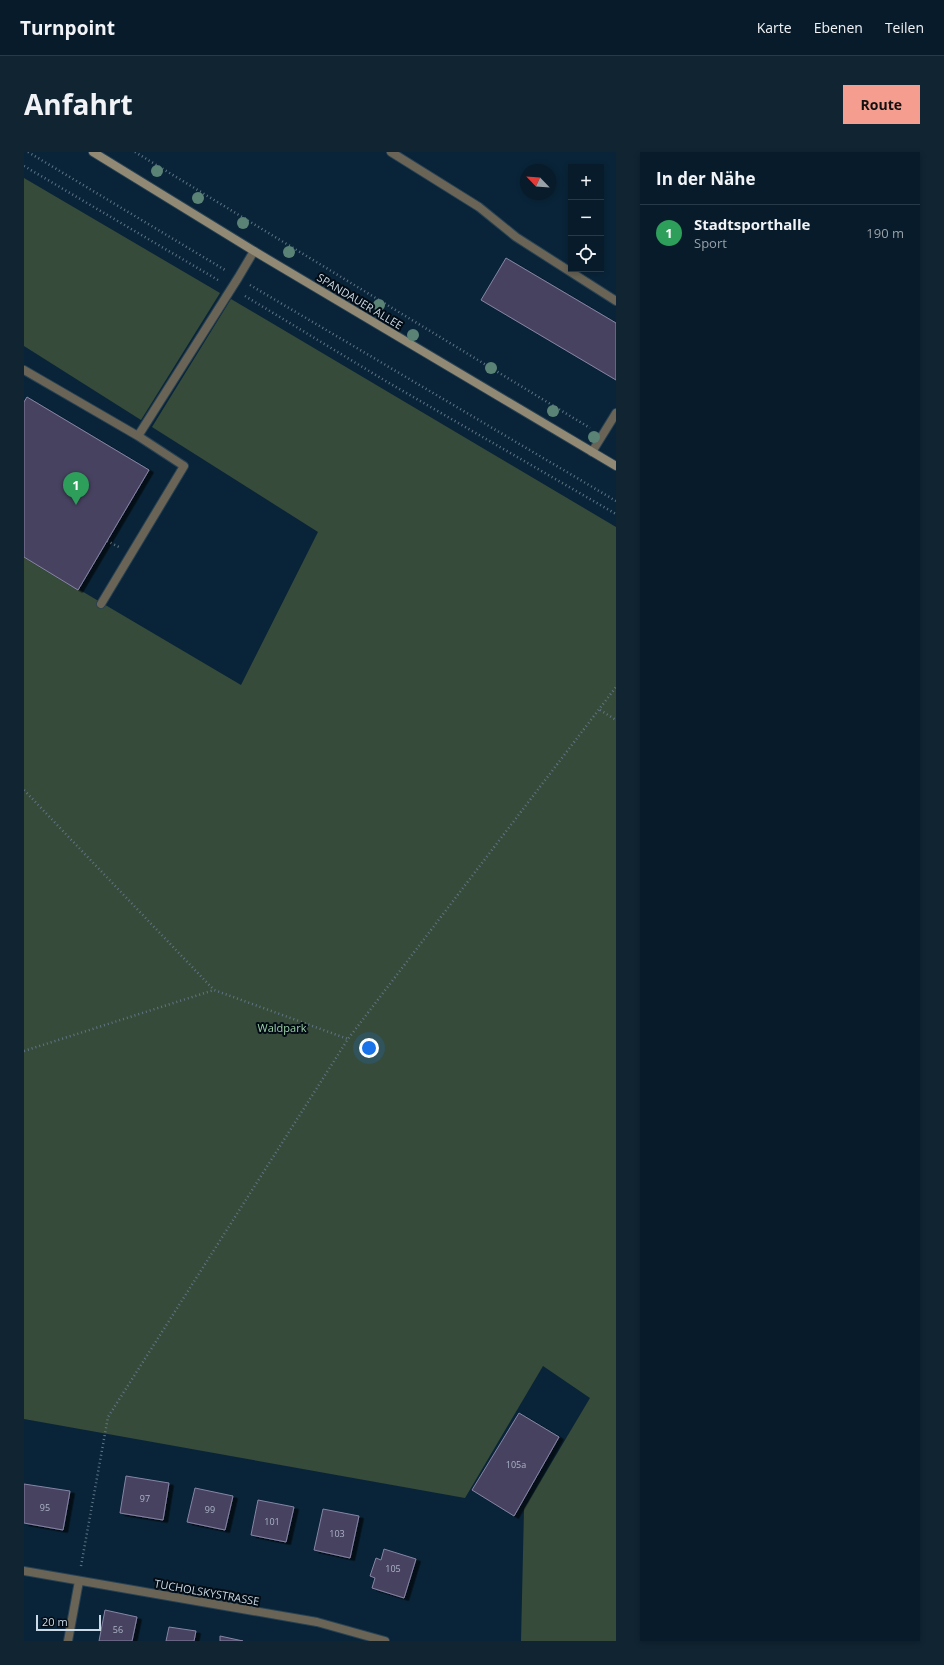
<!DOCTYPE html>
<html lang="de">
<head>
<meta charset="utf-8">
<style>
  body { margin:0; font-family:"Open Sans",sans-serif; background:#102432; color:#f1f3f6 }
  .controls { position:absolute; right:12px; top:12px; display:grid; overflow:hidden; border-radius:0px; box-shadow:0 2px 6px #0003 }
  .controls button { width:36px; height:36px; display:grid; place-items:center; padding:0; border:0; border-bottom:1px solid #283947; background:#071b2a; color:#f1f3f6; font:20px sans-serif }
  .compass { position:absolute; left:496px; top:12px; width:36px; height:36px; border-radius:50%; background:#071b2a; box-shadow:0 2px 6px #0003; rotate:295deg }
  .scale { position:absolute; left:12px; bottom:10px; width:65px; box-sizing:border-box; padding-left:4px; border:2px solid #cbdae7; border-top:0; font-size:11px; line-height:14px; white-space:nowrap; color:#cbdae7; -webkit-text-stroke:3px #030c15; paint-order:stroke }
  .you { position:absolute; left:345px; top:896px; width:14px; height:14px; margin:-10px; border:3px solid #fff; border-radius:50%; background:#1a73e8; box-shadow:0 0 0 6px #1a73e833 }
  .badge { display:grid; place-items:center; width:26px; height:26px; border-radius:50%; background:#f59d8e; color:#fff; font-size:13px; font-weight:700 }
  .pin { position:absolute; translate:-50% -33px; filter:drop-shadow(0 1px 2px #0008) }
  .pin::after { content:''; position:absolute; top:21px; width:14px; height:12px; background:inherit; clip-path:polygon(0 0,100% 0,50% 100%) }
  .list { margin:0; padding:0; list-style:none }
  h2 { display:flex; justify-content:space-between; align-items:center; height:52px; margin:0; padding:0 16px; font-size:17px }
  h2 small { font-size:13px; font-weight:400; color:#98a1a8 }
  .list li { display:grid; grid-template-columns:26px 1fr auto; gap:12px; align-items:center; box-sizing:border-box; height:56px; padding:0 16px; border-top:1px solid #283947 }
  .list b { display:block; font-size:15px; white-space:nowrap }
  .list p { margin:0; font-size:13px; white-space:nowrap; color:#98a1a8 }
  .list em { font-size:13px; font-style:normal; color:#98a1a8 }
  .icon { flex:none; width:22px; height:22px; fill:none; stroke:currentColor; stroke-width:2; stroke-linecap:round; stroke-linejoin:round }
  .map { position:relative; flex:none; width:592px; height:1489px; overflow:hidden; border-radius:0px }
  header { display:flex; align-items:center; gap:24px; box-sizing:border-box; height:56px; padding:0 20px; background:#071b2a; border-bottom:1px solid #283947 }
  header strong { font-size:19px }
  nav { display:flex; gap:22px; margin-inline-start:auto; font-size:14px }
  .intro { display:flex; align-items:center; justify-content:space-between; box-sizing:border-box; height:96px; padding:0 24px }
  h1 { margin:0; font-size:28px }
  .button { padding:10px 18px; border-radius:0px; background:#f59d8e; color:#111; font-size:14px; font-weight:700 }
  main { display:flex; gap:24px; padding:0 24px }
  aside { flex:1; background:#071b2a; border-radius:0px; box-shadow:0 2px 6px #0003 }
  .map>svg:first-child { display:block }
</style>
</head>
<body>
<header>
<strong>Turnpoint</strong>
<nav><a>Karte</a><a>Ebenen</a><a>Teilen</a></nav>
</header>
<div class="intro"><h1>Anfahrt</h1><a class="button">Route</a></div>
<main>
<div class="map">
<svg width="592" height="1489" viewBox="0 0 592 1489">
  <defs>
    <filter id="shadow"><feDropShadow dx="4.5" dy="2.5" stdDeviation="0" flood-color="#0009"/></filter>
  </defs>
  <rect width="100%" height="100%" fill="#092438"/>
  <path fill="#364b3a" d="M 0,26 L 196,141 L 117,268 L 0,194 Z
    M 207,147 L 592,375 L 592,1489 L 497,1489 L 500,1357 L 566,1246 L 519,1214 L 441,1346 L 0,1267 L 0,405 L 217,533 L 294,380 L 128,275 Z"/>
  <path fill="#474361" stroke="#8784a6" filter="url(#shadow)" d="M 482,106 L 592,171 L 592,228 L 457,148 Z
    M 3,245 L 125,318 L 54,438 L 0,405 L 0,250 Z
    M 495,1261 L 535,1285 L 490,1364 L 448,1338 Z
    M 102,1324 L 145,1331 L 139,1368 L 96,1361 Z
    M 0,1332 L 46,1339 L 39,1378 L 0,1371 Z
    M 171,1336 L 209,1344 L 201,1378 L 163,1370 Z
    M 234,1348 L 270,1355 L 262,1390 L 227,1383 Z
    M 299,1357 L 335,1364 L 326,1406 L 290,1398 Z
    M 360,1397 L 392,1407 L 380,1446 L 348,1436 L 351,1426 L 346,1424 L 352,1406 L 357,1408 Z
    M 81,1458 L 113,1465 L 108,1489 L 75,1489 Z
    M 145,1475 L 172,1479 L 170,1489 L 142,1489 Z
    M 196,1484 L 219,1489 L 196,1489 Z"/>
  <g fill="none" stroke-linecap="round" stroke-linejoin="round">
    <defs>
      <path id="service" d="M 367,0 L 455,55 L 492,85 L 592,149
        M 0,218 L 114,284 L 214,126 L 230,99
        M 568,300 L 592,261
        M 77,452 L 160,314 L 114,284"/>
      <path id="minor" d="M 0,1419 L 293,1470 L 361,1489
        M 44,1489 L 55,1429"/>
      <path id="secondary" d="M 69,0 L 230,99 L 592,314"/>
    </defs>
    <use href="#service" stroke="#284154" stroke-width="10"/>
    <use href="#minor" stroke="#284154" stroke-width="10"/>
    <use href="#secondary" stroke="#284154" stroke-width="10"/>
    <path stroke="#607586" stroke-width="2.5" stroke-dasharray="1 3" stroke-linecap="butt" d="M 4,0 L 201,118
      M 111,0 L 566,276
      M 0,14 L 194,128
      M 226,133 L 592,349
      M 221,144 L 360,228 L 592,362
      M 83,389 L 95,395
      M 576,558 L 592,568
      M 0,638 L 190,838
      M 0,899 L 190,838 L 324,887
      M 57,1414 L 84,1265 L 324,887 L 592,535"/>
    <use href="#service" stroke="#696456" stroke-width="8"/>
    <use href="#minor" stroke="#696456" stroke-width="8"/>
    <use href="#secondary" stroke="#918973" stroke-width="8"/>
  </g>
  <g fill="#5a8376">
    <circle cx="133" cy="19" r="6"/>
    <circle cx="174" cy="46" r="6"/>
    <circle cx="219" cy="71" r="6"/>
    <circle cx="265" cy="100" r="6"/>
    <circle cx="355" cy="153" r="6"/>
    <circle cx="389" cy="183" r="6"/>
    <circle cx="467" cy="216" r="6"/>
    <circle cx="529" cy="259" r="6"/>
    <circle cx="570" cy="285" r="6"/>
  </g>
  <g text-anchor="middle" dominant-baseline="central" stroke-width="4" stroke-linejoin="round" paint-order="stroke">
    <g font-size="9" fill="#aab4c6">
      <text x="492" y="1312">105a</text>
      <text x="121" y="1346">97</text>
      <text x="21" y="1355">95</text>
      <text x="186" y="1357">99</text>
      <text x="248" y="1369">101</text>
      <text x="313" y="1381">103</text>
      <text x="369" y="1416">105</text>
      <text x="94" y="1477">56</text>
    </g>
    <g font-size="11" fill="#cbdae7" stroke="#030c15">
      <text transform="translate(336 149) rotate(31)">SPANDAUER ALLEE</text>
      <text transform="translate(183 1440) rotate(10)">TUCHOLSKYSTRASSE</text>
    </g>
    <g font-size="11" fill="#9dd1a8" stroke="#030c15">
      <text x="258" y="875">Waldpark</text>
    </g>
  </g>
</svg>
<div class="controls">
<button>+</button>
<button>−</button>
<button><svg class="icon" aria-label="locate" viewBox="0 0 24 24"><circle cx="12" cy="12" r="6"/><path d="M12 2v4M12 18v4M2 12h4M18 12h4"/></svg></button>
</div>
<svg class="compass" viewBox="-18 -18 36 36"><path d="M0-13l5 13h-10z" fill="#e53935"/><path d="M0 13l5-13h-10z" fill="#98a1a8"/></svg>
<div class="scale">20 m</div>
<div class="you"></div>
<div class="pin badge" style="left:52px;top:353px;background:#2e9e5b">1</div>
</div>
<aside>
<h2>In der Nähe<small></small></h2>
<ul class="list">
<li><span class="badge" style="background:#2e9e5b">1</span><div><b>Stadtsporthalle</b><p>Sport</p></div><em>190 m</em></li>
</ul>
</aside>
</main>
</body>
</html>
